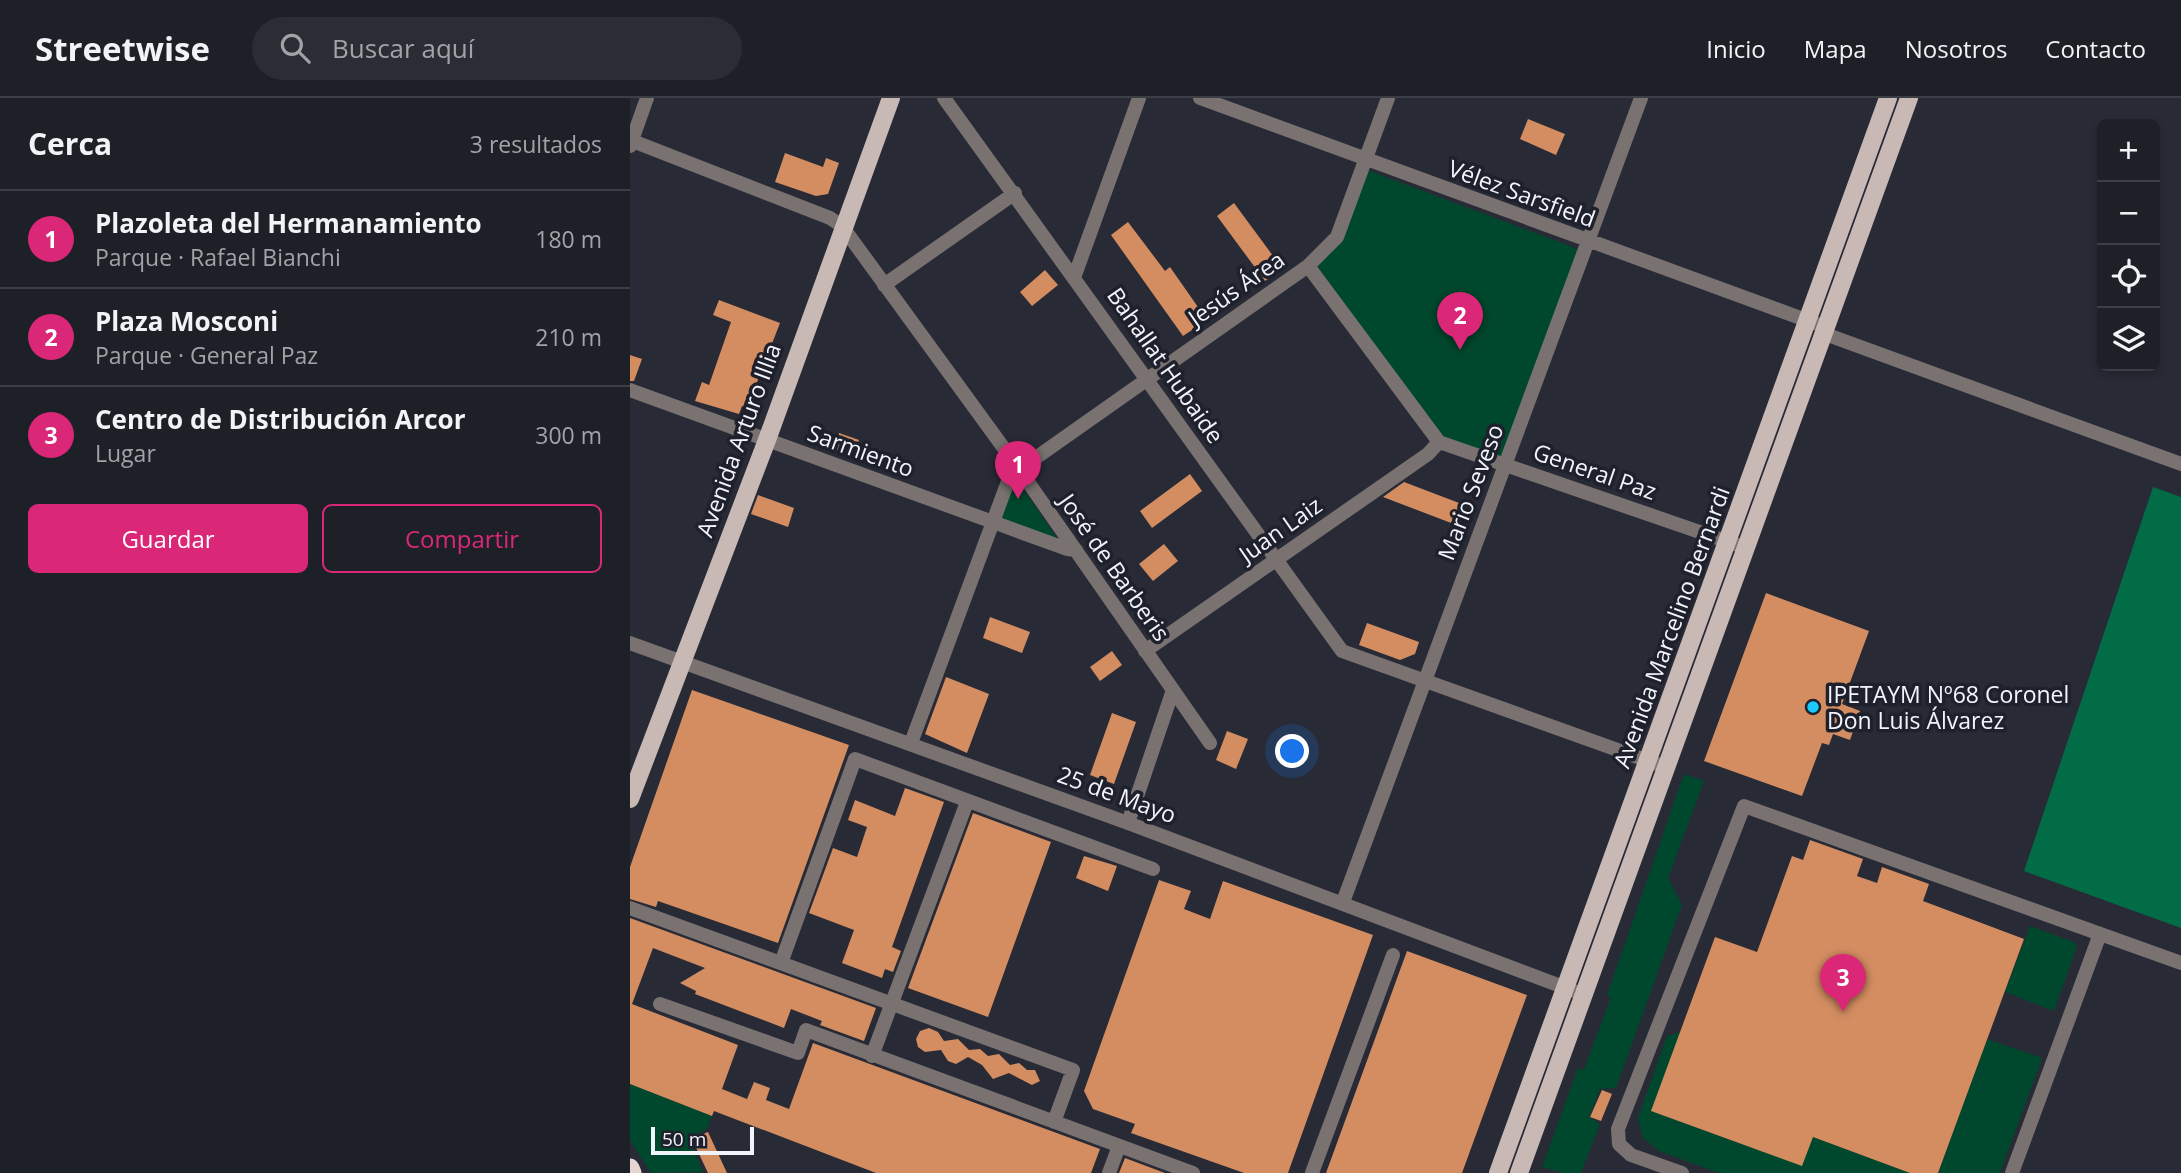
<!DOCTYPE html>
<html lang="es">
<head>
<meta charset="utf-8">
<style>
  body { margin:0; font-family:"Open Sans",sans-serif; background:#2b2d34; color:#f1f3f6 }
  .controls { position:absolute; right:21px; top:21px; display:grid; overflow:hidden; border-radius:10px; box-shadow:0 4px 10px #0003 }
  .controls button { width:63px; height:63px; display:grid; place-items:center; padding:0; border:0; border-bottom:2px solid #3c3e45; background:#1e2028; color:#f1f3f6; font:35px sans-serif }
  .scale { position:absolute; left:21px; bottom:18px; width:103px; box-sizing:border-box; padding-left:7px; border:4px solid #f2f4fb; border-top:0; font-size:19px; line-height:24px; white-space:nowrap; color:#f2f4fb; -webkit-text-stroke:5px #1e212c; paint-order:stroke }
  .you { position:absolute; left:663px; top:654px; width:24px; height:24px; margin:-18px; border:5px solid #fff; border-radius:50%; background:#1a73e8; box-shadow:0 0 0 10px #1a73e833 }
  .badge { display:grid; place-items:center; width:46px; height:46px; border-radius:50%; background:#db2777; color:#fff; font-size:23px; font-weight:700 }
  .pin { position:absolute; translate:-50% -58px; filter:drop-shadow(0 2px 4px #0008) }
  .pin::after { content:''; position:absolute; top:37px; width:24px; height:21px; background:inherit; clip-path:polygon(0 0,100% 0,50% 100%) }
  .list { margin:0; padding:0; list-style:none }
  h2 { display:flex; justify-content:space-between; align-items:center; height:91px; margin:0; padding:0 28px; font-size:30px }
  h2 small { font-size:23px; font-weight:400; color:#a1a3a8 }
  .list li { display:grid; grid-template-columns:46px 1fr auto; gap:21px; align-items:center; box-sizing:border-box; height:98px; padding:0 28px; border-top:2px solid #3c3e45 }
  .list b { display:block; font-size:26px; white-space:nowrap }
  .list p { margin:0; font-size:23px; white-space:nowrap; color:#a1a3a8 }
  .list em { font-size:23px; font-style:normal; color:#a1a3a8 }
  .actions { display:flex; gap:14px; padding:21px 28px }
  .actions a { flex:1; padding:16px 0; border:2px solid #db2777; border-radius:10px; text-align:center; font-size:24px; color:#db2777 }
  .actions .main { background:#db2777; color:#fff }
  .icon { flex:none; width:38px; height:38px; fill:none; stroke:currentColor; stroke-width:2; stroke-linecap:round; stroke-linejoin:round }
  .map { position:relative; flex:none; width:1551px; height:1075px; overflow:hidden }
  header { display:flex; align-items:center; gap:42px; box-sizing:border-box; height:98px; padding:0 35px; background:#1e2028; border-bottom:2px solid #3c3e45 }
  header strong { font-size:33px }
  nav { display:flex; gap:38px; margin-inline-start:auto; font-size:24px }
  .search { width:490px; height:63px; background:#2b2d34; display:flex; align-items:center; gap:18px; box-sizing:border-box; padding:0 24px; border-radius:38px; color:#a1a3a8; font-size:26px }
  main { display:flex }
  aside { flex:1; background:#1e2028 }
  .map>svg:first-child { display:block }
</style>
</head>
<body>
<header>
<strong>Streetwise</strong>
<div class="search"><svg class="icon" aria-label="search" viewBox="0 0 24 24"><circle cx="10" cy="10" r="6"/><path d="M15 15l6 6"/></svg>Buscar aquí</div>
<nav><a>Inicio</a><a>Mapa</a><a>Nosotros</a><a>Contacto</a></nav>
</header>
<main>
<aside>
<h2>Cerca<small>3 resultados</small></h2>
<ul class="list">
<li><span class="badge">1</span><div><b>Plazoleta del Hermanamiento</b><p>Parque · Rafael Bianchi</p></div><em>180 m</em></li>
<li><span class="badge">2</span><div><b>Plaza Mosconi</b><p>Parque · General Paz</p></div><em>210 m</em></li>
<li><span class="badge">3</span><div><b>Centro de Distribución Arcor</b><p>Lugar</p></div><em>300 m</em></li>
</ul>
<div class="actions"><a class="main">Guardar</a><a>Compartir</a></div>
</aside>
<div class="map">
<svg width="1551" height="1075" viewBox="0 0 1551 1075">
  <rect width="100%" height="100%" fill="#282b36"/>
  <path fill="#00482d" d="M 737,72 L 948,151 L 873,360 L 811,340 L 684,165 Z
    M 385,380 L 429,443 L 367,422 Z
    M 1054,676 L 1074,683 L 1038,780 L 1052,807 L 986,990 L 970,991 L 959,1019 L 970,1026 L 951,1075 L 933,1075 L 912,1069 L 948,970 L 954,972 L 981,899 L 977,897 Z
    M 1400,828 L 1444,844 L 1447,848 L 1424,913 L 1375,894 Z
    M 1051,934 L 1022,1013 L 1111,1046 L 1122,1016 L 1280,1075 L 1089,1075 L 1029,1053 L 1013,1040 L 1008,1020 L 1037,938 Z
    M 1357,941 L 1412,960 L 1370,1075 L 1308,1075 Z
    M 0,986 L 82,1018 L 77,1031 L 58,1040 L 73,1074 L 21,1075 L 0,1042 Z"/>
  <path fill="#026c46" d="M 1523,389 L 1551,399 L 1551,830 L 1394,773 Z"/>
  <path fill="#d48d61" d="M 898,21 L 935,36 L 926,57 L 890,41 Z
    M 155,55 L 193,69 L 196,60 L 209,65 L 198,96 L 186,98 L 145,84 Z
    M 604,105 L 652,170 L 635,183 L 587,118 Z
    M 498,124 L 535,173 L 540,169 L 577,222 L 553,238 L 481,137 Z
    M 415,172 L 428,187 L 402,208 L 390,194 Z
    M 89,202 L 150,225 L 117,310 L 112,308 L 109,316 L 65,303 L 72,284 L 79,287 L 101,224 L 83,217 Z
    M 0,257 L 12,261 L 4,283 L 0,283 Z
    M 209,335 L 229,342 L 223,357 L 203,351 Z
    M 560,376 L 572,393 L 522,430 L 510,413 Z
    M 774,384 L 837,408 L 829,428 L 753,399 Z
    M 128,397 L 164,410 L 158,429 L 121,416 Z
    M 534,446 L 548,463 L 523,483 L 509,466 Z
    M 1136,495 L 1239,533 L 1212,606 L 1230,613 L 1220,642 L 1203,636 L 1199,647 L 1192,645 L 1172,698 L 1074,663 Z
    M 360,519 L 400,534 L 392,555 L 353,540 Z
    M 737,525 L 789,544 L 785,556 L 770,562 L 729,547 Z
    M 482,553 L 492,567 L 470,583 L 460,569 Z
    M 316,579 L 359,596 L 337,655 L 295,636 Z
    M 62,592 L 219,647 L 148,845 L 28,803 L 26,809 L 0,801 L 0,769 Z
    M 482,615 L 506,624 L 484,686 L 460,677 Z
    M 597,633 L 618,641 L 606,671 L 586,662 Z
    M 275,690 L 314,704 L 262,849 L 271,853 L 263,874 L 255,871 L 252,880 L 212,865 L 224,832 L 179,815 L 203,750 L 227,759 L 237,729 L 218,722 L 225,702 L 265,718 Z
    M 343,715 L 421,744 L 358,919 L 278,890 Z
    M 1180,742 L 1233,761 L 1227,778 L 1247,785 L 1252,769 L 1299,786 L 1293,803 L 1394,841 L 1308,1075 L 1280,1075 L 1183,1039 L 1172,1068 L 1021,1013 L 1085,839 L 1127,854 L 1162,758 L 1173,762 Z
    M 454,758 L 487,768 L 478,793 L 446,780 Z
    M 529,782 L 561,793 L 554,811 L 580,821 L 593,783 L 743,837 L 658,1075 L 614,1075 L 501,1035 L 505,1026 L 463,1011 L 454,993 Z
    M 0,820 L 246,910 L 234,943 L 190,927 L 192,923 L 161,911 L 154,930 L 65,896 L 66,893 L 50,885 L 75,870 L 23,850 L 2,906 L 108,947 L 92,991 L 117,1001 L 124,984 L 140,990 L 136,1002 L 159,1011 L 183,945 L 470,1051 L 461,1075 L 246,1075 L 84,1013 L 82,1018 L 0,986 Z
    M 777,853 L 897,897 L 832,1075 L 696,1075 Z
    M 299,930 L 308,934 L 314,943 L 328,941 L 339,952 L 350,951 L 358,958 L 369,956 L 380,967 L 389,965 L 397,972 L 405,972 L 410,983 L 402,987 L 379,975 L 363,981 L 352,967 L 338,959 L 326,966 L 318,963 L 311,952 L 295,954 L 288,949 L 286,941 L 290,933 Z
    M 972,992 L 982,996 L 971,1023 L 960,1019 Z
    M 78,1034 L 97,1075 L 78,1075 L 62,1041 Z
    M 495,1060 L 535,1075 L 489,1075 Z"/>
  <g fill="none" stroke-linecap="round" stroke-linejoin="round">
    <path stroke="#797271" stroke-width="14" d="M 314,0 L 712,553 L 1038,670
      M 570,0 L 1187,226
      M 0,42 L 200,120 L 212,128 L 389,371 L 580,645
      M 0,48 L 17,0
      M 678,168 L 809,344 L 1116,450
      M 445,177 L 509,0
      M 254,187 L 385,95
      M 1195,236 L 1551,366
      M 0,292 L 437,451 L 446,452
      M 0,545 L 498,725 L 944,893
      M 515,553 L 798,356 L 809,344
      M 281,645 L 380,378 L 678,168 L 707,139 L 758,0
      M 498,725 L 543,592
      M 713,804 L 1011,0
      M 0,810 L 443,972 L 424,1024
      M 151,865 L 225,661 L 523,771
      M 30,906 L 168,955 L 176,932 L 563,1075
      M 242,958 L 337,704
      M 479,1075 L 489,1048
      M 682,1075 L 763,857
      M 1052,1075 L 1001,1057 L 989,1046 L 988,1031 L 1114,708 L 1551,865
      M 1382,1075 L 1470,836"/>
    <path stroke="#c8b9b5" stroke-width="18" d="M 0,701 L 137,342 L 261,0
      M 868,1075 L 1258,0
      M 889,1075 L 1279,0"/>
    <path stroke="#e7d5d1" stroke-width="19" d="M 0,1070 L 2,1075"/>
  </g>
  <circle fill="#1cc9fc" stroke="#1e212c" stroke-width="2.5" cx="1183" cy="609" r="7"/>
  <g text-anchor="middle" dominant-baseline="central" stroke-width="7" stroke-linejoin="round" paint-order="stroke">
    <g font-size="23" fill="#f2f4fb" stroke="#1e212c">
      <text transform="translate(892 95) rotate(20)">Vélez Sarsfield</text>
      <text transform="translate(606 190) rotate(-35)">Jesús Área</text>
      <text transform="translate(536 267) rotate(55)">Bahallat Hubaide</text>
      <text transform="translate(108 342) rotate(-70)">Avenida Arturo Illia</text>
      <text transform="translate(231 352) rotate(20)">Sarmiento</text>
      <text transform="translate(965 373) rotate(19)">General Paz</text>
      <text transform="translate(840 394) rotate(-69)">Mario Seveso</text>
      <text transform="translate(650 431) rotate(-35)">Juan Laiz</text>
      <text transform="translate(485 469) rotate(55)">José de Barberis</text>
      <text transform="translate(1041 529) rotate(-70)">Avenida Marcelino Bernardi</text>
      <text transform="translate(487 696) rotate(20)">25 de Mayo</text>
    </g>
    <g font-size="23" fill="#f2f4fb" stroke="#1e212c" text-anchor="start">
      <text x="1197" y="596">IPETAYM Nº68 Coronel<tspan x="1197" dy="26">Don Luis Álvarez</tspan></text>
    </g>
  </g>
</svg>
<div class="controls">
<button>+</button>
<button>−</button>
<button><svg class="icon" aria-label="locate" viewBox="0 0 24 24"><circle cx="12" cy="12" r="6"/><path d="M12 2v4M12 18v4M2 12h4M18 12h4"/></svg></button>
<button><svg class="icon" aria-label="layers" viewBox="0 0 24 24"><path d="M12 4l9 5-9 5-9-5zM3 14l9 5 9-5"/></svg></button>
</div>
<div class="scale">50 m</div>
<div class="you"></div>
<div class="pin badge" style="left:388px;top:401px">1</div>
<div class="pin badge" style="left:830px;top:252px">2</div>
<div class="pin badge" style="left:1213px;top:914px">3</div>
</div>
</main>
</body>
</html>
